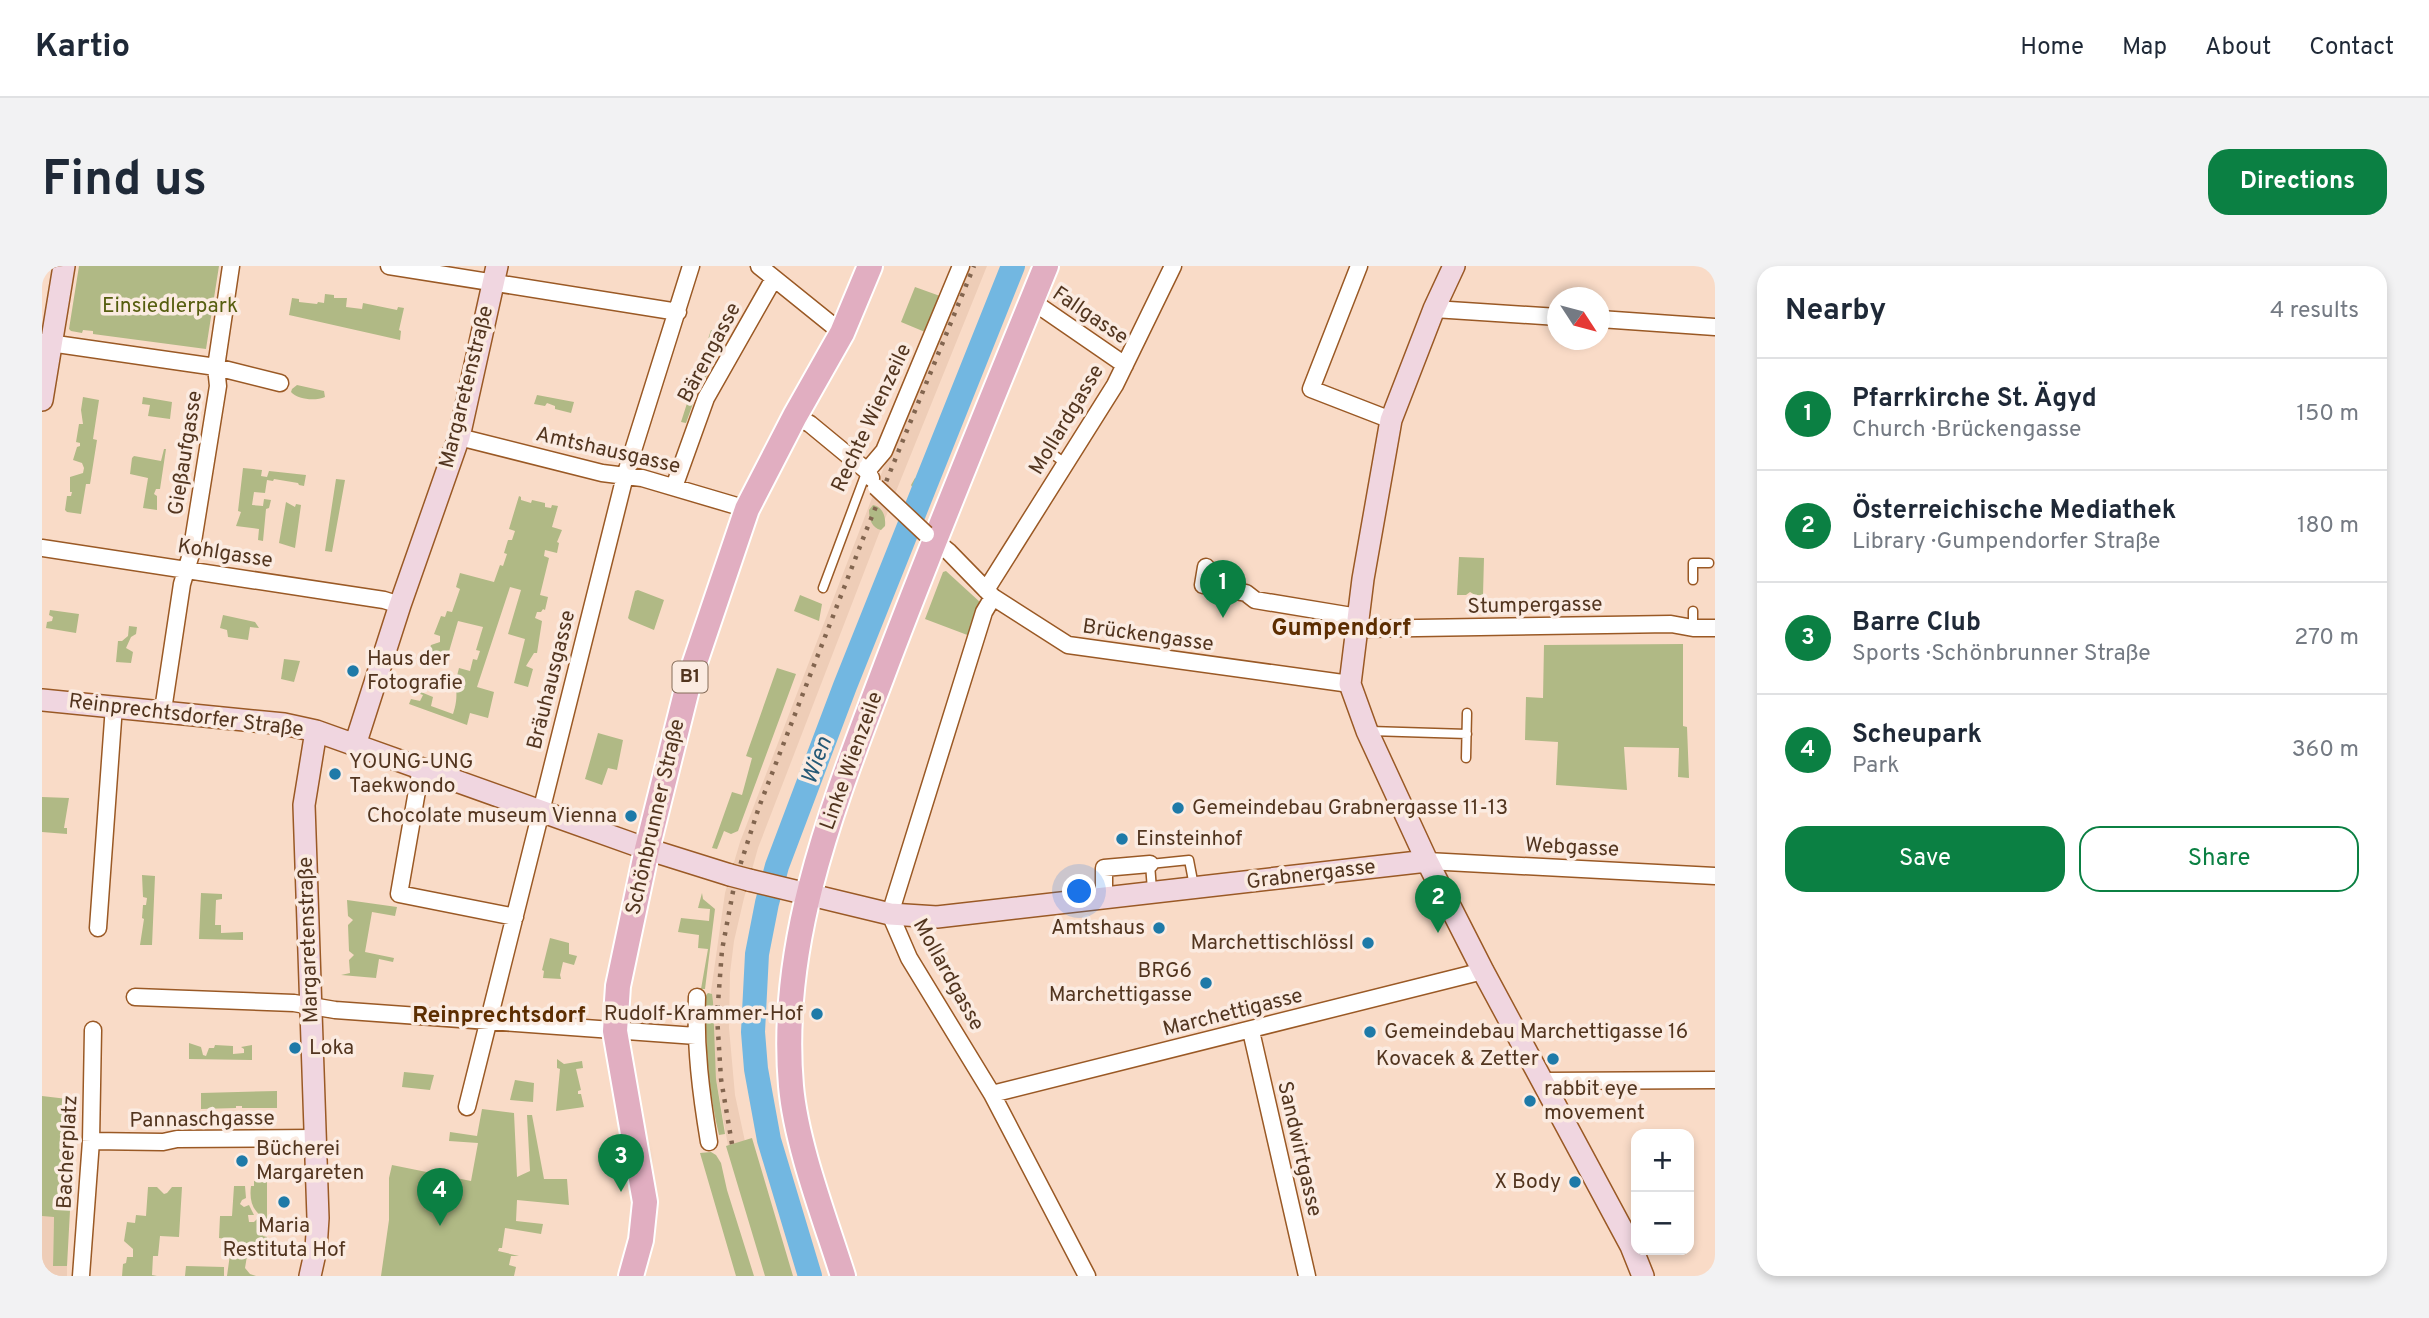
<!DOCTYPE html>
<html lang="en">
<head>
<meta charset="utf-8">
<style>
  body { margin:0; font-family:Overpass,sans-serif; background:#f2f2f3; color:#1f2937 }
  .controls { position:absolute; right:21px; bottom:21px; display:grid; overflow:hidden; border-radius:14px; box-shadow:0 4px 10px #0003 }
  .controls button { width:63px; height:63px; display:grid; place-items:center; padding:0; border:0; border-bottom:2px solid #e0e1e3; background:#fff; color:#1f2937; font:35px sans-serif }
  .compass { position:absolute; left:1505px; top:21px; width:63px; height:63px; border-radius:50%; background:#fff; box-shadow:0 4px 10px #0003; rotate:126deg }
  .you { position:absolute; left:1038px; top:626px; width:24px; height:24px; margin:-18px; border:5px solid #fff; border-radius:50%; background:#1a73e8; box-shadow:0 0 0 10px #1a73e833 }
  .badge { display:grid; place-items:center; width:46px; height:46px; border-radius:50%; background:#0b8043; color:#fff; font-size:23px; font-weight:700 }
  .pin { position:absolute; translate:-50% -58px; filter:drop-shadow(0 2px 4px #0008) }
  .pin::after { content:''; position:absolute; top:37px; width:24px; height:21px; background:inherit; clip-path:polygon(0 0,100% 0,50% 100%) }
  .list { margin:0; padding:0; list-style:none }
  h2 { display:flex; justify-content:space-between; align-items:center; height:91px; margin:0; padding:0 28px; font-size:30px }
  h2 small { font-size:23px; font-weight:400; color:#747a83 }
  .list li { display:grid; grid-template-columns:46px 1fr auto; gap:21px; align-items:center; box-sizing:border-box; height:112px; padding:0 28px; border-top:2px solid #e0e1e3 }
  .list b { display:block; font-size:26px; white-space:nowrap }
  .list p { margin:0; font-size:23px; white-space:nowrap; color:#747a83 }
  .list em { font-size:23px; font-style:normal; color:#747a83 }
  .actions { display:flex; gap:14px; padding:21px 28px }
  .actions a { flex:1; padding:16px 0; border:2px solid #0b8043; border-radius:21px; text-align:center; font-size:24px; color:#0b8043 }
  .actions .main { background:#0b8043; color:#fff }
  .map { position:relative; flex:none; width:1673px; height:1010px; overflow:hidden; border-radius:21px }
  header { display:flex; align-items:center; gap:42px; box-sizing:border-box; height:98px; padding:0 35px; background:#fff; border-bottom:2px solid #e0e1e3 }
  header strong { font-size:33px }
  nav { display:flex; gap:38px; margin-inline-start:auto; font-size:24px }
  .intro { display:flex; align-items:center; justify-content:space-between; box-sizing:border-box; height:168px; padding:0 42px }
  h1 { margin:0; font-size:49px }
  .button { padding:18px 32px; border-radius:21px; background:#0b8043; color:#fff; font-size:24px; font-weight:700 }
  main { display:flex; gap:42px; padding:0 42px }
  aside { flex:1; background:#fff; border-radius:21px; box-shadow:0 4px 10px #0003 }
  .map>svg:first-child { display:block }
</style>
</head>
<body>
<header>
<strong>Kartio</strong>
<nav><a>Home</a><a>Map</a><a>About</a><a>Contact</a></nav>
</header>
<div class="intro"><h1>Find us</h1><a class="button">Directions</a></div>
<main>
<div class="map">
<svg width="1673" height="1010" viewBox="0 0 1673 1010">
  <rect width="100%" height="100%" fill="#f9dbc7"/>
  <path fill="#eecdb7" d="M 925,0 L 945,0 L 836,270 L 716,582 L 702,632 L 692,675 L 688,707 L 687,762 L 693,829 L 710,908 L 687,885 L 674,813 L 669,725 L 683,627 L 698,576 L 845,193 Z
    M 0,950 L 12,950 L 11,999 L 25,1000 L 25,1010 L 0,1010 Z"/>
  <path fill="#b0b985" d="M 37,0 L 177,0 L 164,83 L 51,68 L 51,65 L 41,64 L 40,67 L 29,65 L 27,63 Z
    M 873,21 L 898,30 L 883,66 L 859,56 Z
    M 283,28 L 292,29 L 292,32 L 305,32 L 304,41 L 320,43 L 321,37 L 355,44 L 356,41 L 362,42 L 357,64 L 359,65 L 358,74 L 247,49 L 250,32 L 257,33 L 257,36 L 275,38 L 276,36 L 282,37 Z
    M 669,64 L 685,73 L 654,129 L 644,157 L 639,156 L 657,100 L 659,100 L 662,92 L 660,91 Z
    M 255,119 L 282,125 L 283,131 C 274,135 256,134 249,126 L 250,123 Z
    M 495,129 L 532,136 L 529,147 L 513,143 L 513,140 L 505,137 L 503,140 L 492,138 Z
    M 41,131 L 57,134 L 51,173 L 55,174 L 48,218 L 44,218 L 39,248 L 25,246 L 23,244 L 25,230 L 29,230 L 30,226 L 28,226 L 28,211 L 41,207 L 42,202 L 40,197 L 31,194 L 35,181 L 38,180 L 38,177 L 34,176 L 37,158 L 41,158 L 39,144 Z
    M 101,131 L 130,136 L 128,153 L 106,150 L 108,139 L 100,138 Z
    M 122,183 L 124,183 L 118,223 L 114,223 L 112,228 L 115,230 L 115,244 L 101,242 L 106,212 L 88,208 L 90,192 L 92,190 L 119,195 Z
    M 201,202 L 220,204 L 219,210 L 225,211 L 227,205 L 264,209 L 262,220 L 257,219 L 256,217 L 232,213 L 231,215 L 225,214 L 223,227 L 212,226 L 210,239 L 221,240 L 222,233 L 229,234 L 227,242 L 224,243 L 221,275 L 216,274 L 217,263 L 194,260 L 199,246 L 196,245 Z
    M 873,212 C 882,211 889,217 893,225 L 891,231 C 881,233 873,227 869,219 Z
    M 294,213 L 303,214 L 290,286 L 283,285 Z
    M 477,230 L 479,231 L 479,234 L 489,237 L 490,234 L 503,237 L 503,241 L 509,242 L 510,239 L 516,240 L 510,261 L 520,264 L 515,276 L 517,277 L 515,287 L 503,284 L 502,290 L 507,292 L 498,329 L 506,331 L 503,344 L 501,343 L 499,346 L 495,346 L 493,352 L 500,355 L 495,387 L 492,387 L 484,400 L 491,403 L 486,421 L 472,417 L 483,373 L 466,368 L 479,324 L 468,321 L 435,421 L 452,426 L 446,452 L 428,447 L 425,459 L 367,438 L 369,433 L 378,435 L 381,429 L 373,426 L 374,424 L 391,431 L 389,440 L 411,448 C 418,428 411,422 417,402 L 428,405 L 431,393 L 435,394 L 438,385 L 434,384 L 441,361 L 416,355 L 403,399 L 383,394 L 389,379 L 398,376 L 398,370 L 392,368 L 399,350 L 403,351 L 405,345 L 410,346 L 418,323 L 414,321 L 418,307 L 452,316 L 458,299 L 461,300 L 465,288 L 462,287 L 466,274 L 470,274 L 473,265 L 467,263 Z
    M 244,236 L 253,241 L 254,238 L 259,239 L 253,282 L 237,277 Z
    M 831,239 C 841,241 844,251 843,260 L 839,264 C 830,262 827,253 827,244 Z
    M 1417,291 L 1442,292 L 1441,329 L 1433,329 L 1428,326 L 1424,329 L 1415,329 Z
    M 904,305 L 939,337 L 928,370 L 883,353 L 901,306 Z
    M 596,324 L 622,334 L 612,364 L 588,354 L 586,352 L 593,325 Z
    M 758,329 L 780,338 L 777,355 L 752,345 Z
    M 8,344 L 37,348 L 34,367 L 4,362 L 5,356 L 10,355 L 11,351 L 7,349 Z
    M 181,349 L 213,356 L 217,362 L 208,361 L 206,374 L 186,371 L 185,364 L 178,362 Z
    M 87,360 L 95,361 L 94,368 L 89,371 L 84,382 L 91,386 L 89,397 L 74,396 L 76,375 L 80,375 L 86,370 Z
    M 1641,378 L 1641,460 L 1645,461 L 1647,512 L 1636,511 L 1637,482 L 1582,481 L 1585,524 L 1514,519 L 1516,476 L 1483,474 L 1484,431 L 1501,432 L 1502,379 Z
    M 242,393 L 258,395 L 252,416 L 239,413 Z
    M 735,402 L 754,408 L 696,565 L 689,568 L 682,565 L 675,583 L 670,582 L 690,526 L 700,529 L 710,492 L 704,490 Z
    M 556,467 L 581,474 L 575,504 L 566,502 L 560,519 L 543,513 Z
    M 0,531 L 27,532 L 22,562 L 25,562 L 25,568 L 0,566 Z
    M 100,609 L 113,610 L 110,679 L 98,679 L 102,653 L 100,652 L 101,639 L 104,639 L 105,632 L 101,631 Z
    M 159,627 L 180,628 L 180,633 L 174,634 L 173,659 L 179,659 L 179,667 L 201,666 L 201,674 L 157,673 Z
    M 660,627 L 661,633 L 673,643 L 663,723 L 659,723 L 666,683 L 656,682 L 657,669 L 636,666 L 639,652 L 667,655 L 668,643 L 656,642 Z
    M 305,634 L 355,641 L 353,650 L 330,646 L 323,686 L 352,692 L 351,696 L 337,693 L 334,712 L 299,709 L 308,707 L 307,694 L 312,689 L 307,685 L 306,659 L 311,654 L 306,650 Z
    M 508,672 L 527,677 L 527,688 L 535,690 L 532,699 L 521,696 L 518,709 L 519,713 L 501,712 L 502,705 L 500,704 Z
    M 666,727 L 670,728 L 671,736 L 674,813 L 683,868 L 677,869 C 666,823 663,776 664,729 Z
    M 147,777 L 159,781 L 161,789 L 164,790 L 167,782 L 172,782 L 173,779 L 191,780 L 191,788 L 202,787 L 202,783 L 199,781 L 210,779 L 210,794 L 147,793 Z
    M 515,793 L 522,798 L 540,795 L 541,802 L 534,803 L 539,824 L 536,825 L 536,828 L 539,828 L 542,841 L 514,845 L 518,803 L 515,802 Z
    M 362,806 L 392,809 L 388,824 L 360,821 Z
    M 473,814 L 492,817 L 491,836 L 468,834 Z
    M 235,825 L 235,842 L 200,842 L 200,840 L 194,840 L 194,842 L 159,843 L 159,827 Z
    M 0,830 L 34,834 L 25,1000 L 11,1000 L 12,951 L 0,950 Z
    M 440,843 L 472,847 L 475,911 L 488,905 L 485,849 L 490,849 L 502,913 L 525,913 L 527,939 L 475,934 L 474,955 L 501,958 L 499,968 L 463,962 L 460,982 L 457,982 L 456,985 L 477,990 L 469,990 L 467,999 L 474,1001 L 472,1010 L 339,1010 L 347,954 L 347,912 L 350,899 L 429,915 L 436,877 L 407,875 L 408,866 L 435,870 Z
    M 710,872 L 751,1010 L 723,1010 L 684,880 Z
    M 669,886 L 674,889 L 679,897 L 685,924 L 712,1010 L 694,1010 L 658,887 Z
    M 212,915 L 225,916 L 225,954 C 211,946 207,936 209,920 L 212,920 Z
    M 192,920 L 203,920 L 204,932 L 200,934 L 198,938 L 202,941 L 207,939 L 212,949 L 206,949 L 207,956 L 212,956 L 216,952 L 225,957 L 225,961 L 222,961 L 221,970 L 225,971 L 225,978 L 212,976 L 210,991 L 205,990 L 203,1002 L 208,1008 L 214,1010 L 185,1010 L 190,974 L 177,972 L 178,950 L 190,950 Z
    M 106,921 L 115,921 L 122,928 L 125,927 L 130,921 L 140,921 L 137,971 L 118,970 L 116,990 L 111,990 L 110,1009 L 115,1010 L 80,1010 L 81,998 L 84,997 L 85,991 L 91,991 L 91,983 L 82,975 L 85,956 L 93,957 L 94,949 L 104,950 Z
    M 144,1000 L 182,1001 L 182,1010 L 143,1010 Z"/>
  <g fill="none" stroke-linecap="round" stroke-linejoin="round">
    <path stroke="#72b7e1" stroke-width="24" d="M 768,1010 L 727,874 L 714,803 L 711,766 L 715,688 L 725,637 L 735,600 L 803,420 L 971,0"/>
    <defs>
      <path id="lane" d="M 1012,189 L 1024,198
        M 1651,314 L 1651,297 L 1667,297
        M 781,322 L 824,207
        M 1651,345 L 1651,362
        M 1328,465 L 1425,468
        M 1424,492 L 1425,447
        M 1110,624 L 1108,598 L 1147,594 L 1152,620"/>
      <path id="street" d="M 347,0 L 636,46
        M 717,0 L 800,67
        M 1317,0 L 1269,123 L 1349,154
        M 990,35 L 1083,99
        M 1392,43 L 1516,51
        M 1558,53 L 1673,61
        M 0,76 L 174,101 L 238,117
        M 753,150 L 768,158 L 825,205 L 829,212
        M 417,171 L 560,207 L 600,212 L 705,243
        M 825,205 L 842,185 L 919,0
        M 632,221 L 664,132 L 731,14
        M 886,269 L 907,286 L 951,331 L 1026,379 L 1308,418
        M 0,282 L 342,334 L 358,339
        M 1164,301 L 1161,319 L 1204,327 L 1213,334 L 1316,351
        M 944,324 L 1073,119 L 1131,0
        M 951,331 L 942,346 L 848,648 L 867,692 L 950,828 L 1045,1010
        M 1314,363 L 1629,358 L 1651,362 L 1673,362
        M 121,444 L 140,318 L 149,288 L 176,120 L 174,101 L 189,0
        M 379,502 L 357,628 L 473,651
        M 1385,595 L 1673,610
        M 1062,632 L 1062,602 L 1108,598
        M 56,662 L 72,440
        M 93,731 L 252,737 L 293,744 L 654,770
        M 655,731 C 653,781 659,828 667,876
        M 1209,765 L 1265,1010
        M 1502,815 L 1673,814
        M 950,828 L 1441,705
        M 425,841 L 583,210 L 649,0
        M 49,875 L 121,876 L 135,873 L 273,872
        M 39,1010 L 49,875 L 51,764"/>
      <path id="secondary" d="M 1412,0 L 1392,43 L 1349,154 L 1321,313 L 1308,418 L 1325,465 L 1385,595 L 1441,705 L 1589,980 L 1601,1010
        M 0,134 L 22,0
        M 0,434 L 242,458 L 274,465 L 605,583 L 688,609
        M 313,479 L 358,339 L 417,171 L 455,0
        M 707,614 L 848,648 L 895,651 L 1385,595
        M 268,1010 L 274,983 L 276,952 L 262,539 L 274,465"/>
      <path id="primary" d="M 589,1010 L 599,974 L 603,936 L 573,765 L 576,720 L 605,583 L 648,411 L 705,243 L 753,150 L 800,67 L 828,0
        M 801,1010 C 783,953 754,878 749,820 C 736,671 794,533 845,397 C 896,263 950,132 1004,0"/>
    </defs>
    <use href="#lane" stroke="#9a5925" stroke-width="11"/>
    <use href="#street" stroke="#9a5925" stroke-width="19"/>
    <use href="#secondary" stroke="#9a5925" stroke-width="24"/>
    <use href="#primary" stroke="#fff" stroke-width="28"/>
    <use href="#lane" stroke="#fff" stroke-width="8"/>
    <use href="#street" stroke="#fff" stroke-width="16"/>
    <use href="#secondary" stroke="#f0d6e0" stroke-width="21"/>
    <use href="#primary" stroke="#e1aec1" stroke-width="24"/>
    <path stroke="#82654f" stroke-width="4.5" stroke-dasharray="3.5 7" stroke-linecap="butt" d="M 690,878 L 679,813 L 675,750 L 680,684 L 693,615 L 717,541 L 824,265 L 932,0"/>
    <defs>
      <path id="street-bridge" d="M 834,221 L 884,268"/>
      <path id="secondary-bridge" d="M 688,609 L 707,614"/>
    </defs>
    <use href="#street-bridge" stroke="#9a5925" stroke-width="19" stroke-linecap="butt"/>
    <use href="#secondary-bridge" stroke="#9a5925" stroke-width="24" stroke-linecap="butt"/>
    <use href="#street-bridge" stroke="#fff" stroke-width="16"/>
    <use href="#secondary-bridge" stroke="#f0d6e0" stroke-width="21"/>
  </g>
  <g fill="#1e7aa8" stroke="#fbebe1" stroke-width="2.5">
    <circle cx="311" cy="405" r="7"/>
    <circle cx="293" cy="508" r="7"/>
    <circle cx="1136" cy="542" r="7"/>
    <circle cx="589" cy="550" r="7"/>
    <circle cx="1080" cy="573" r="7"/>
    <circle cx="1117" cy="662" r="7"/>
    <circle cx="1326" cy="677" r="7"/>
    <circle cx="1164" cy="717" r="7"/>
    <circle cx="775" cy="748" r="7"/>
    <circle cx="1328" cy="766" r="7"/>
    <circle cx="253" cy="782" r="7"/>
    <circle cx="1511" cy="793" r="7"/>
    <circle cx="1488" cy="835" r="7"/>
    <circle cx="200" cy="895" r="7"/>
    <circle cx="1533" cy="916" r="7"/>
    <circle cx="242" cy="936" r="7"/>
  </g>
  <g text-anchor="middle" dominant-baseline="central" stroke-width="7" stroke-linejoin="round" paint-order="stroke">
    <rect fill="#fbebe1" stroke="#856c59" stroke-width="2" x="630.5" y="395.5" width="35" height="31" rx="5"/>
    <g font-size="19" font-weight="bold" fill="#52351f">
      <text x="648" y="411">B1</text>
    </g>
    <g font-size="21" fill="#555d0e" stroke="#fbebe1">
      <text x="128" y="40">Einsiedlerpark</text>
    </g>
    <g font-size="21" fill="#52351f" stroke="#fbebe1">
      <text transform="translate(1048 50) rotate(34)">Fallgasse</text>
      <text transform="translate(668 87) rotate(-62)">Bärengasse</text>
      <text transform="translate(425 121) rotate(-76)">Margaretenstraße</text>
      <text transform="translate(830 152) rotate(-65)">Rechte Wienzeile</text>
      <text transform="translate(1025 154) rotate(-59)">Mollardgasse</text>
      <text transform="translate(566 185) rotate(13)">Amtshausgasse</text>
      <text transform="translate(144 187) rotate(-81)">Gießaufgasse</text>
      <text transform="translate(183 288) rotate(9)">Kohlgasse</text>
      <text transform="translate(1493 340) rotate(-1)">Stumpergasse</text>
      <text transform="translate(1106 370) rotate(8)">Brückengasse</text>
      <text transform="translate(510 414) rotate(-76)">Bräuhausgasse</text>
      <text transform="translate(144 450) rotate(7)">Reinprechtsdorfer Straße</text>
      <text transform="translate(810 495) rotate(-70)">Linke Wienzeile</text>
      <text transform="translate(614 551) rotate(-77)">Schönbrunner Straße</text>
      <text transform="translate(1530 582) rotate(3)">Webgasse</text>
      <text transform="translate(1269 609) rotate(-7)">Grabnergasse</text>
      <text transform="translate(267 674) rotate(-92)">Margaretenstraße</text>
      <text transform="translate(906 709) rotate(61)">Mollardgasse</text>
      <text transform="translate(1191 747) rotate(-14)">Marchettigasse</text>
      <text transform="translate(160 854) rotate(-1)">Pannaschgasse</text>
      <text transform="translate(1257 883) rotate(77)">Sandwirtgasse</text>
      <text transform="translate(26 886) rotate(-87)">Bacherplatz</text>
    </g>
    <g font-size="21" fill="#52351f" stroke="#fbebe1" text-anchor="start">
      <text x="325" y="393">Haus der<tspan x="325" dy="24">Fotografie</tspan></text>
      <text x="307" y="496">YOUNG-UNG<tspan x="307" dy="24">Taekwondo</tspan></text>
      <text x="1150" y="542">Gemeindebau Grabnergasse 11-13</text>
      <text x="575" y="550" text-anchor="end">Chocolate museum Vienna</text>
      <text x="1094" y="573">Einsteinhof</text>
      <text x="1103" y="662" text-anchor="end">Amtshaus</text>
      <text x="1312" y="677" text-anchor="end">Marchettischlössl</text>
      <text x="1150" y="705" text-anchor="end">BRG6<tspan x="1150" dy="24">Marchettigasse</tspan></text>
      <text x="761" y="748" text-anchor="end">Rudolf-Krammer-Hof</text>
      <text x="1342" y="766">Gemeindebau Marchettigasse 16</text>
      <text x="267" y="782">Loka</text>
      <text x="1497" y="793" text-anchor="end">Kovacek &amp; Zetter</text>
      <text x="1502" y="823">rabbit eye<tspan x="1502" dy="24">movement</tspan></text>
      <text x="214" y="883">Bücherei<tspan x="214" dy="24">Margareten</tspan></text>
      <text x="1519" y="916" text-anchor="end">X Body</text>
      <text x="242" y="960" text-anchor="middle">Maria<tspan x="242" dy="24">Restituta Hof</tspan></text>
    </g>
    <g font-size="23" font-style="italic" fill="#255976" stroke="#fbebe1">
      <text transform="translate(776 495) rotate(-70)">Wien</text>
    </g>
    <g font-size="23" font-weight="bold" fill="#5c2d00" stroke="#fbebe1">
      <text x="457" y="750">Reinprechtsdorf</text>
    </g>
    <g font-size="24" font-weight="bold" fill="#5c2d00" stroke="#fbebe1">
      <text x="1299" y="363">Gumpendorf</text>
    </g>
  </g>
</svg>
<div class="controls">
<button>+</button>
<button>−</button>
</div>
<svg class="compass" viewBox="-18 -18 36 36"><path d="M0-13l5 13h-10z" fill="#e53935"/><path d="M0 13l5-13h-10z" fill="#747a83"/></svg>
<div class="you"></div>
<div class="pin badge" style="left:1181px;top:352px">1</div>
<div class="pin badge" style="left:1396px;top:667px">2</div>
<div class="pin badge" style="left:579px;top:926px">3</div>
<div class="pin badge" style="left:398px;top:960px">4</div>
</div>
<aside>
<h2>Nearby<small>4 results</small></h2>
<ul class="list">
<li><span class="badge">1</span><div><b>Pfarrkirche St. Ägyd</b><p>Church · Brückengasse</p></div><em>150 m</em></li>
<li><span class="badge">2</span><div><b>Österreichische Mediathek</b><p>Library · Gumpendorfer Straße</p></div><em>180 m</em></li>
<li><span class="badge">3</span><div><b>Barre Club</b><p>Sports · Schönbrunner Straße</p></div><em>270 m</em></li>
<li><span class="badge">4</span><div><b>Scheupark</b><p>Park</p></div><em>360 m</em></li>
</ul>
<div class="actions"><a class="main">Save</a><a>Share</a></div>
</aside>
</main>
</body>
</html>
